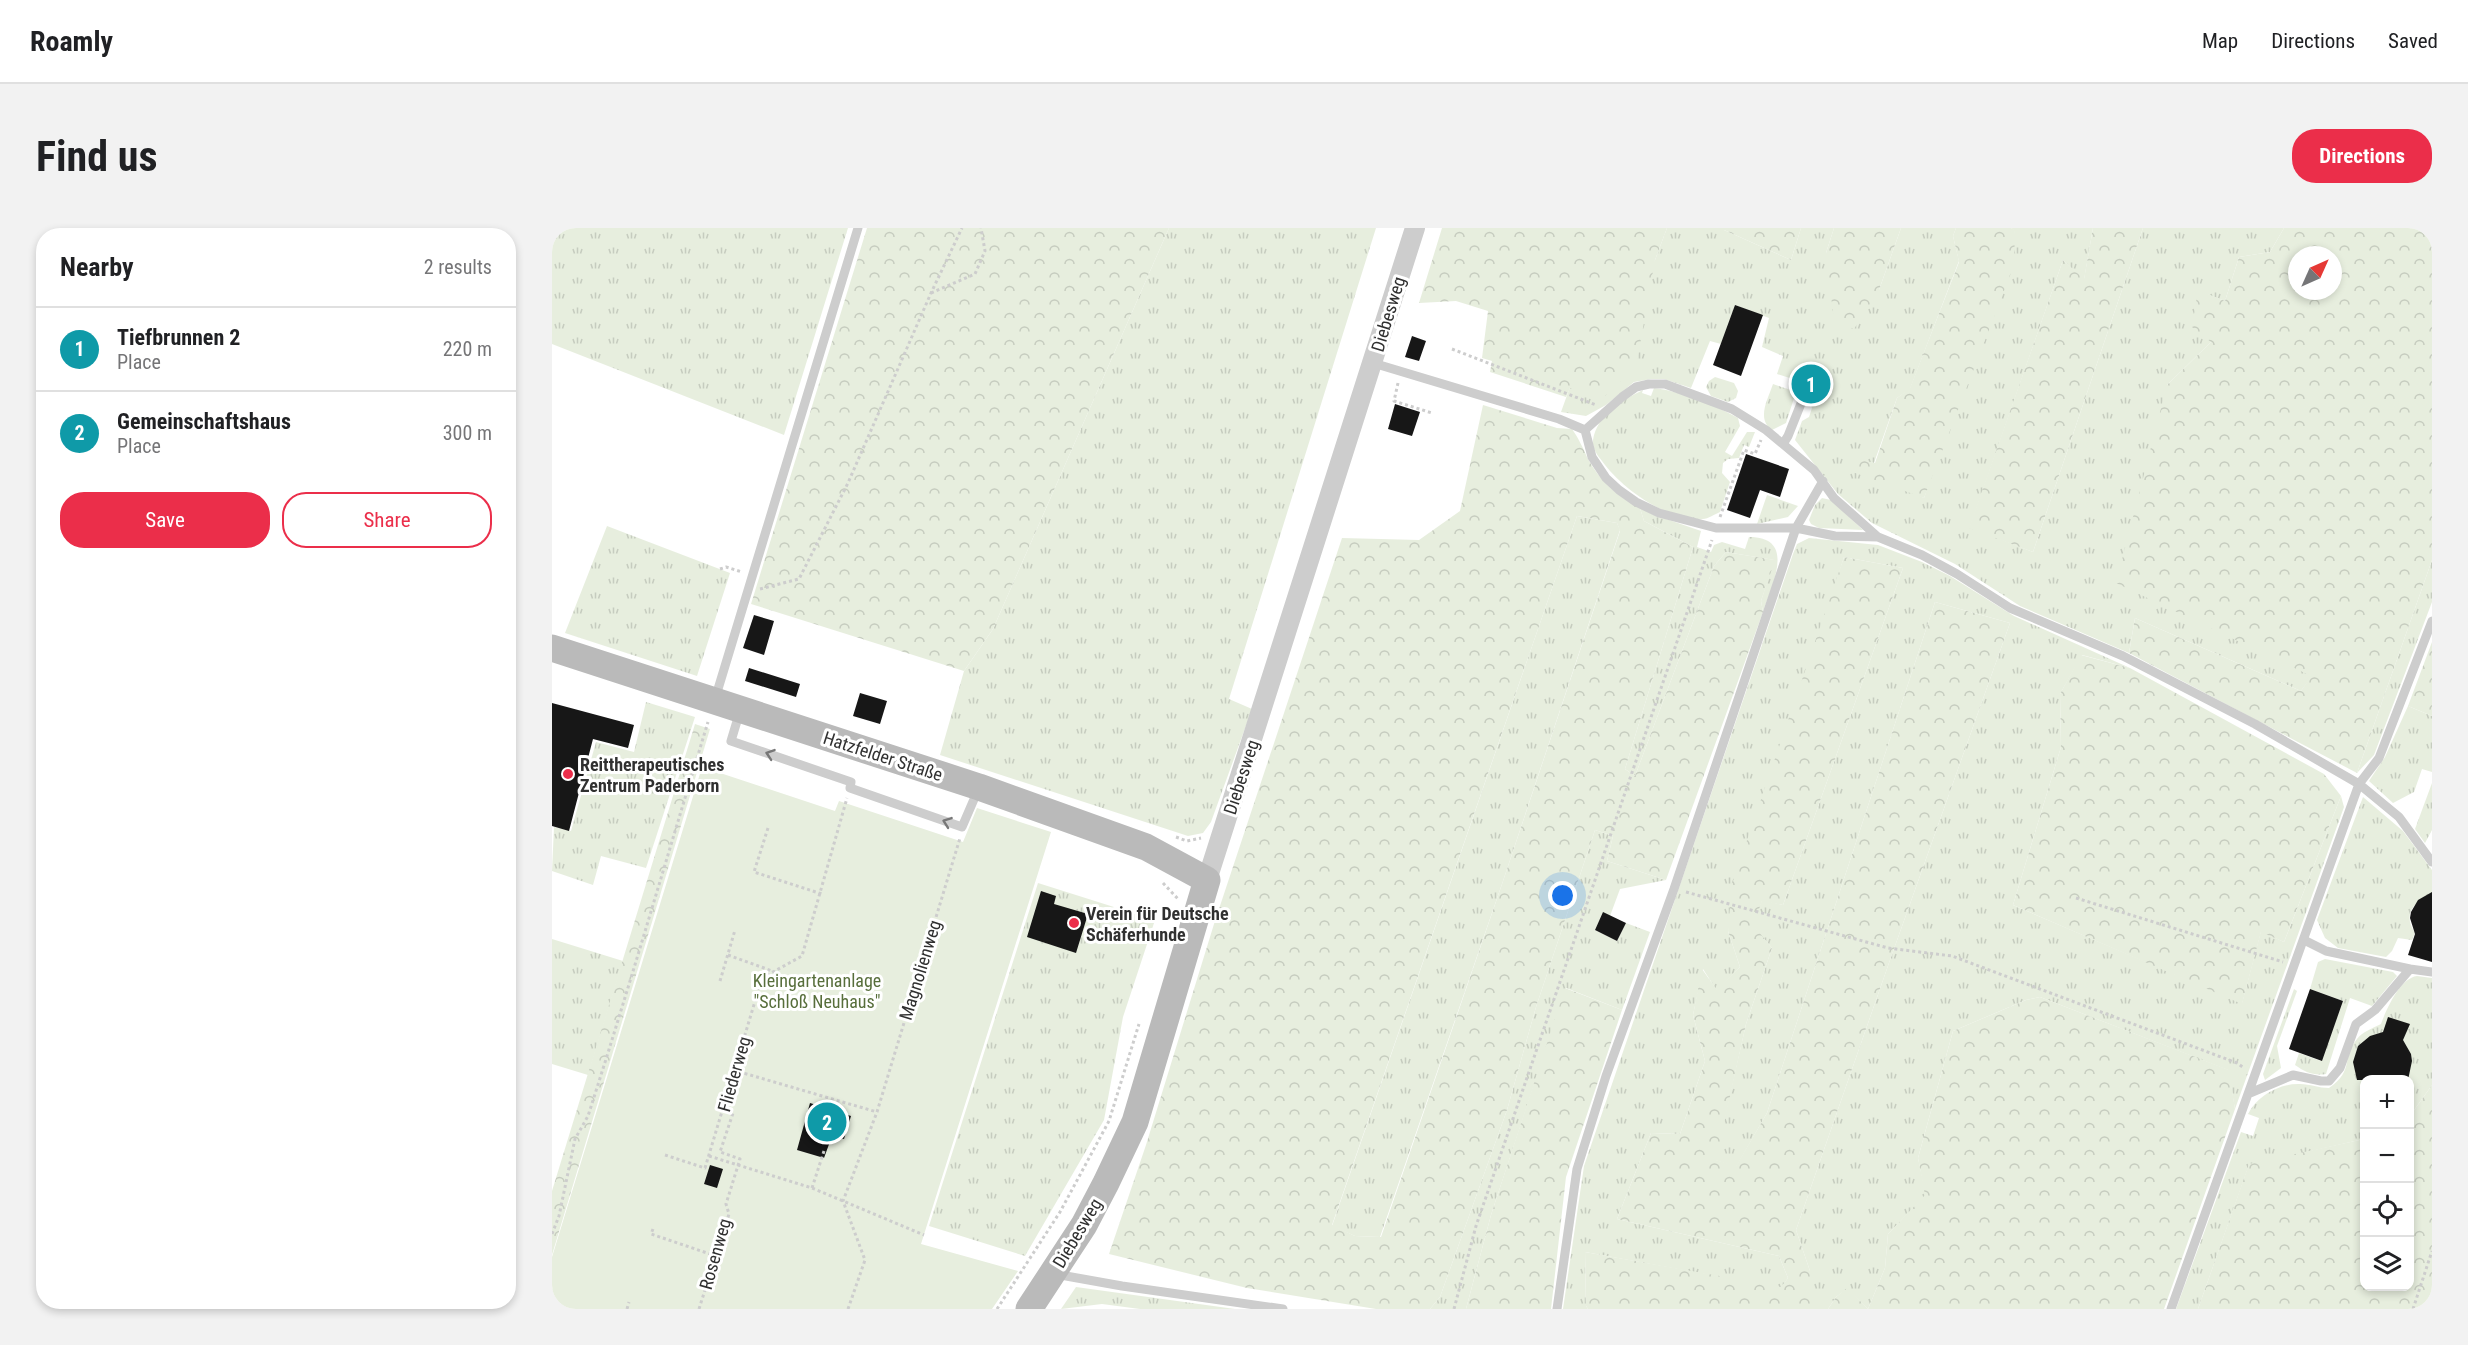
<!DOCTYPE html>
<html lang="en">
<head>
<meta charset="utf-8">
<style>
  body { margin:0; font-family:"Roboto Condensed",sans-serif; background:#f2f2f2; color:#202124 }
  .controls { position:absolute; right:18px; bottom:18px; display:grid; overflow:hidden; border-radius:12px; box-shadow:0 3px 9px #0003 }
  .controls button { width:54px; height:54px; display:grid; place-items:center; padding:0; border:0; border-bottom:2px solid #e0e0e0; background:#fff; color:#202124; font:30px sans-serif }
  .compass { position:absolute; left:1736px; top:18px; width:54px; height:54px; border-radius:50%; background:#fff; box-shadow:0 3px 9px #0003; rotate:45deg }
  .you { position:absolute; left:1011px; top:668px; width:21px; height:21px; margin:-15px; border:4px solid #fff; border-radius:50%; background:#1a73e8; box-shadow:0 0 0 9px #1a73e833 }
  .badge { display:grid; place-items:center; width:39px; height:39px; border-radius:50%; background:#eb2e4a; color:#fff; font-size:20px; font-weight:700 }
  .pin { position:absolute; translate:-50% -50%; border:3px solid #fff; box-shadow:0 2px 6px #0006 }
  .list { margin:0; padding:0; list-style:none }
  h2 { display:flex; justify-content:space-between; align-items:center; height:78px; margin:0; padding:0 24px; font-size:26px }
  h2 small { font-size:20px; font-weight:400; color:#757577 }
  .list li { display:grid; grid-template-columns:39px 1fr auto; gap:18px; align-items:center; box-sizing:border-box; height:84px; padding:0 24px; border-top:2px solid #e0e0e0 }
  .list b { display:block; font-size:22px; white-space:nowrap }
  .list p { margin:0; font-size:20px; white-space:nowrap; color:#757577 }
  .list em { font-size:20px; font-style:normal; color:#757577 }
  .actions { display:flex; gap:12px; padding:18px 24px }
  .actions a { flex:1; padding:14px 0; border:2px solid #eb2e4a; border-radius:24px; text-align:center; font-size:21px; color:#eb2e4a }
  .actions .main { background:#eb2e4a; color:#fff }
  .icon { flex:none; width:33px; height:33px; fill:none; stroke:currentColor; stroke-width:2; stroke-linecap:round; stroke-linejoin:round }
  .map { position:relative; flex:none; width:1880px; height:1081px; overflow:hidden; border-radius:24px }
  header { display:flex; align-items:center; gap:36px; box-sizing:border-box; height:84px; padding:0 30px; background:#fff; border-bottom:2px solid #e0e0e0 }
  header strong { font-size:28px }
  nav { display:flex; gap:33px; margin-inline-start:auto; font-size:21px }
  .intro { display:flex; align-items:center; justify-content:space-between; box-sizing:border-box; height:144px; padding:0 36px }
  h1 { margin:0; font-size:42px }
  .button { padding:15px 27px; border-radius:24px; background:#eb2e4a; color:#fff; font-size:21px; font-weight:700 }
  main { display:flex; gap:36px; padding:0 36px }
  aside { flex:1; background:#fff; border-radius:24px; box-shadow:0 3px 9px #0003 }
  .map>svg:first-child { display:block }
</style>
</head>
<body>
<header>
<strong>Roamly</strong>
<nav><a>Map</a><a>Directions</a><a>Saved</a></nav>
</header>
<div class="intro"><h1>Find us</h1><a class="button">Directions</a></div>
<main>
<aside>
<h2>Nearby<small>2 results</small></h2>
<ul class="list">
<li><span class="badge" style="background:#0f9aa8">1</span><div><b>Tiefbrunnen 2</b><p>Place</p></div><em>220 m</em></li>
<li><span class="badge" style="background:#0f9aa8">2</span><div><b>Gemeinschaftshaus</b><p>Place</p></div><em>300 m</em></li>
</ul>
<div class="actions"><a class="main">Save</a><a>Share</a></div>
</aside>
<div class="map">
<svg width="1880" height="1081" viewBox="0 0 1880 1081">
  <defs>
    <pattern id="grass-tufts" width="24" height="20" patternUnits="userSpaceOnUse" patternTransform="scale(1.5)"><rect width="24" height="20" fill="#e7eede"/><path d="M3 7l-1-3M5 7V3M7 7l1-3M15 17l-1-3M17 17v-4M19 17l1-3" fill="none" stroke="#c6ccbf"/></pattern>
    <pattern id="forest-crowns" width="20" height="18" patternUnits="userSpaceOnUse" patternTransform="scale(1.5)"><rect width="20" height="18" fill="#e7eede"/><path d="M2 6a3 3 0 1 1 6 0M12 15a3 3 0 1 1 6 0" fill="none" stroke="#c6ccbf"/></pattern>
  </defs>
  <rect width="100%" height="100%" fill="#fff"/>
  <path fill="url(#grass-tufts)" d="M 0,0 L 296,0 L 232,207 L 0,116 Z
    M 617,0 L 824,0 L 677,471 L 700,481 L 659,594 L 651,605 L 636,608 L 388,527 L 412,443 L 441,401 Z
    M 1115,0 L 1172,0 L 1172,2 L 1239,32 L 1249,0 L 1282,0 L 1274,25 L 1327,62 L 1349,0 L 1404,0 L 1401,8 L 1407,33 L 1358,161 L 1345,170 L 1322,235 L 1296,230 L 1372,270 L 1463,3 L 1459,0 L 1541,0 L 1532,52 L 1511,32 L 1418,299 L 1481,324 L 1591,0 L 1732,0 L 1718,24 L 1687,29 L 1673,73 L 1646,63 L 1659,114 L 1615,157 L 1760,448 L 1749,463 L 1583,390 L 1577,425 L 1468,378 L 1403,336 L 1320,295 L 1286,266 L 1243,212 L 1250,193 L 1257,189 L 1260,180 L 1257,173 L 1260,164 L 1267,166 L 1272,151 L 1254,144 L 1246,158 L 1244,152 L 1225,146 L 1231,128 L 1210,119 L 1217,90 L 1183,77 L 1169,116 L 1158,113 L 1139,160 L 1112,151 L 1099,151 L 1082,154 L 1054,177 L 1034,188 L 1009,184 L 1018,159 L 1103,32 Z
    M 1163,149 L 1182,155 L 1186,163 L 1184,170 L 1176,174 L 1159,168 L 1154,159 L 1157,153 Z
    M 1221,156 L 1244,164 L 1234,195 L 1220,202 C 1204,191 1216,171 1221,156 Z
    M 1102,160 C 1132,164 1160,176 1186,190 L 1188,198 L 1173,224 L 1180,228 L 1195,204 L 1203,204 L 1197,219 L 1192,217 L 1187,230 L 1176,231 L 1171,235 L 1170,245 L 1178,254 L 1168,284 C 1163,286 1156,291 1151,291 C 1116,294 1069,260 1050,233 C 1045,227 1040,220 1041,212 C 1045,187 1070,172 1091,162 L 1090,165 L 1099,168 Z
    M 1215,267 L 1246,278 L 1236,289 L 1205,296 Z
    M 1270,270 L 1279,272 L 1311,302 L 1267,300 L 1259,296 L 1257,292 L 1263,277 Z
    M 1088,280 L 1100,286 L 1149,303 L 1145,319 L 1159,324 L 1162,317 L 1170,314 L 1193,321 L 1197,309 C 1245,309 1220,356 1211,384 L 1209,373 L 1222,332 L 1174,324 L 1162,338 L 1083,548 L 1073,541 L 1141,319 L 1092,293 Z
    M 1025,288 L 1065,295 L 1068,302 L 950,656 L 828,1009 L 803,1008 L 780,998 Z
    M 55,298 L 178,345 L 145,448 L 13,405 Z
    M 1257,310 L 1326,317 L 1370,334 L 1398,348 L 1462,388 L 1578,440 L 1530,427 L 1508,466 L 1509,519 L 1461,677 L 1690,775 L 1709,703 L 1732,714 L 1789,568 L 1792,579 L 1683,881 L 1676,842 L 1488,769 L 1474,772 L 1401,803 L 1366,930 L 1374,967 L 1336,1006 L 1333,1040 L 1316,1081 L 1295,1061 L 1284,1069 L 1276,1081 L 1258,1081 L 1258,1043 L 1244,1002 L 1338,732 L 1458,395 L 1383,374 L 1215,885 L 1184,939 L 1163,932 L 1194,796 L 1220,720 L 1200,697 L 1210,672 L 1231,677 L 1351,340 L 1292,329 L 1176,703 L 1188,739 L 1165,763 L 1151,741 L 1141,787 L 1153,833 L 1128,906 L 1099,905 L 1065,991 L 1227,1028 L 1236,1050 L 1229,1060 L 1033,1024 L 1034,1078 L 1036,1081 L 1011,1081 L 1032,938 L 1241,326 L 1245,316 Z
    M 1880,332 L 1880,374 L 1822,527 L 1805,545 Z
    M 94,474 L 143,489 L 94,640 L 49,628 L 41,657 L 0,643 L 2,599 L 19,603 L 44,514 L 82,524 Z
    M 1856,478 L 1880,488 L 1880,544 L 1870,541 L 1862,564 L 1841,575 L 1817,553 L 1833,529 Z
    M 1880,555 L 1880,602 L 1873,615 L 1863,601 Z
    M 1811,569 L 1851,603 L 1880,642 L 1880,667 C 1862,674 1850,685 1863,705 L 1860,712 L 1846,710 L 1840,723 L 1834,729 L 1786,720 L 1773,710 L 1765,692 Z
    M 1043,602 L 1061,608 L 1055,633 L 1114,652 L 1068,661 L 1058,688 L 1051,685 L 1043,702 L 1065,713 L 1074,695 L 1098,704 L 1070,782 L 1014,760 L 939,987 L 914,1081 L 878,1081 L 888,1069 L 955,882 L 984,779 Z
    M 486,655 L 603,692 L 571,789 L 552,892 L 473,1028 L 377,998 Z
    M 0,711 L 71,733 L 36,847 L 0,836 Z
    M 1773,731 L 1841,744 L 1845,748 L 1820,778 L 1798,770 L 1774,846 C 1761,848 1753,844 1743,837 L 1747,825 L 1769,833 L 1791,773 L 1758,761 L 1766,734 Z
    M 1865,748 L 1880,750 L 1880,857 L 1858,888 L 1858,852 L 1812,852 L 1812,911 L 1697,937 L 1646,1081 L 1624,1081 L 1689,904 L 1701,908 L 1707,890 L 1696,886 C 1705,868 1728,855 1748,856 C 1758,856 1767,860 1777,860 C 1803,842 1789,830 1805,811 C 1810,804 1821,800 1829,796 C 1834,782 1848,750 1865,748 Z
    M 1742,761 L 1745,763 L 1725,818 L 1729,840 L 1713,852 L 1711,846 Z
    M 524,1059 L 683,1081 L 588,1081 L 550,1076 L 509,1081 Z"/>
  <path fill="url(#forest-crowns)" fill-rule="evenodd" d="M 315,0 L 617,0 L 441,401 L 412,443 L 199,376 Z
    M 890,0 L 1115,0 L 1103,32 L 1084,139 L 1053,168 L 1018,160 L 1014,169 L 938,144 L 940,133 L 930,130 L 936,83 L 904,73 L 867,75 Z
    M 1172,0 L 1249,0 L 1239,32 L 1172,2 Z
    M 1282,0 L 1349,0 L 1327,62 L 1302,101 L 1282,93 L 1274,25 Z
    M 1404,0 L 1459,0 L 1463,2 L 1462,37 L 1372,270 L 1295,242 L 1296,229 L 1323,235 L 1345,170 L 1358,160 L 1407,34 L 1401,8 Z
    M 1541,0 L 1591,0 L 1481,324 L 1417,300 L 1511,32 L 1532,51 Z
    M 1732,0 L 1880,0 L 1880,332 L 1805,545 L 1577,425 L 1583,390 L 1749,463 L 1759,448 L 1564,355 L 1615,157 L 1659,114 L 1640,99 L 1646,62 L 1673,73 L 1687,29 L 1718,24 ZM 1745,27 L 1781,27 L 1781,63 L 1745,63 Z
    M 931,177 L 1005,200 L 1020,201 C 1027,211 1031,220 1036,231 C 1048,253 1066,269 1088,280 L 1092,293 L 1141,319 L 1073,541 L 1083,548 L 1162,338 L 1174,324 L 1223,332 L 1209,373 L 1211,384 L 1114,652 L 1055,633 L 1061,608 L 1043,602 L 984,779 L 955,882 L 888,1069 L 878,1081 L 824,1081 L 695,1060 L 557,1026 L 594,917 L 662,696 L 790,310 L 867,312 L 908,283 ZM 1025,288 L 1065,295 L 1068,303 L 950,656 L 829,1009 L 803,1008 L 780,997 Z
    M 1292,329 L 1351,340 L 1231,677 L 1210,673 L 1201,697 L 1220,720 L 1194,796 L 1164,932 L 1184,938 L 1215,885 L 1383,374 L 1458,395 L 1338,732 L 1244,1002 L 1258,1043 L 1258,1081 L 1036,1081 L 1034,1078 L 1033,1024 L 1229,1059 L 1236,1050 L 1227,1028 L 1065,991 L 1099,905 L 1128,906 L 1153,833 L 1141,787 L 1150,741 L 1165,762 L 1188,739 L 1176,703 L 1180,656 Z
    M 1880,414 L 1880,488 L 1856,478 Z
    M 1529,427 L 1578,440 L 1772,546 L 1789,568 L 1732,714 L 1709,704 L 1690,776 L 1461,677 L 1509,519 L 1508,466 Z
    M 143,496 L 158,501 L 0,1027 L 0,963 Z
    M 1013,760 L 1070,782 L 1014,949 L 999,1081 L 914,1081 L 939,987 Z
    M 1488,769 L 1677,842 L 1683,881 L 1612,1081 L 1276,1081 L 1284,1069 L 1295,1060 L 1316,1081 L 1333,1040 L 1336,1006 L 1373,967 L 1366,930 L 1401,803 L 1474,772 Z
    M 1880,857 L 1880,1081 L 1646,1081 L 1697,936 L 1812,911 L 1812,1058 L 1858,1058 L 1858,888 Z"/>
  <path fill="#e7eede" d="M 150,539 L 283,583 L 287,573 L 411,614 L 425,580 L 499,604 L 369,1016 L 466,1043 L 440,1081 L 0,1081 L 0,1029 Z"/>
  <path fill="#171717" d="M 1183,77 L 1211,87 L 1189,148 L 1161,137 Z
    M 860,108 L 874,113 L 867,133 L 853,129 Z
    M 843,176 L 868,184 L 860,208 L 836,201 Z
    M 1194,226 L 1237,241 L 1228,269 L 1208,262 L 1198,290 L 1175,282 Z
    M 202,387 L 222,393 L 212,427 L 191,420 Z
    M 197,440 L 248,456 L 244,469 L 193,453 Z
    M 308,465 L 335,473 L 328,496 L 301,488 Z
    M 0,475 L 82,497 L 76,520 L 41,511 L 17,603 L 0,598 Z
    M 489,663 L 504,668 L 502,676 L 536,686 L 524,725 L 475,709 Z
    M 1880,664 L 1880,734 L 1856,727 L 1863,706 L 1858,690 L 1859,684 L 1866,672 Z
    M 1051,684 L 1074,695 L 1065,713 L 1043,702 Z
    M 1758,761 L 1791,773 L 1770,833 L 1737,821 Z
    M 1836,789 L 1858,796 L 1851,812 L 1859,826 L 1860,833 L 1856,852 L 1805,852 L 1801,834 L 1806,818 L 1818,808 L 1831,804 Z
    M 258,875 L 299,888 L 292,911 L 280,908 L 272,930 L 245,922 Z
    M 158,937 L 171,941 L 165,960 L 152,956 Z"/>
  <g fill="none" stroke-linecap="round" stroke-linejoin="round">
    <path stroke="#cdcdcd" stroke-width="3" stroke-dasharray="3 3" stroke-linecap="butt" d="M 379,65 L 423,46 L 433,23 L 429,0
      M 900,121 L 1044,177
      M 846,155 L 842,173 L 880,185
      M 1168,289 L 1192,222 L 1203,226 L 1209,212
      M 168,341 L 174,339 L 190,344
      M 208,361 L 247,351 L 296,255 L 379,65 L 410,0
      M 216,600 L 202,644 L 270,666
      M 624,609 L 635,613 L 649,610
      M 611,655 L 627,672
      M 1134,664 L 1336,720 L 1400,728 L 1685,835 L 1692,840
      M 1524,670 L 1731,734
      M 176,727 L 223,744
      M 168,753 L 183,702
      M 181,842 L 325,884
      M 113,927 L 153,940 L 210,750 L 250,728 L 295,570
      M 157,928 L 260,960 L 372,1007
      M 260,960 L 272,923
      M 101,1001 L 99,1006 L 164,1028
      M 0,1006 L 7,988 L 23,911 L 36,888 C 78,757 116,625 156,494
      M 75,1081 L 77,1074
      M 147,1081 L 177,986 L 174,976 L 188,931 L 168,924 L 181,885
      M 296,1081 L 313,1032 L 291,973 L 325,884 L 408,610
      M 445,1081 L 508,984 L 557,893 L 587,796
      M 902,1081 L 924,998 L 1160,312
      M 1861,1081 L 1880,1023"/>
    <path stroke="#cdcdcd" stroke-width="9" d="M 821,135 L 1007,191 L 1033,202 L 1070,169 L 1084,159 L 1097,156 L 1113,156 L 1180,181 L 1214,202 L 1262,242 L 1282,270 L 1326,309 L 1370,327 L 1405,346 L 1458,380 L 1571,428 L 1703,496 L 1807,556 L 1619,1081
      M 1033,202 L 1040,229 L 1054,250 L 1067,262 L 1084,274 L 1107,285 L 1164,300 L 1244,300 L 1283,308 L 1326,309
      M 1231,216 L 1236,208 L 1254,163
      M 1880,393 L 1827,530 L 1807,556 L 1847,589 L 1880,634
      M 163,471 L 306,0
      M 188,483 L 179,513 L 299,554 L 298,560 L 410,599 L 426,562
      M 1752,712 L 1774,723 L 1858,741
      M 1698,865 L 1741,847 L 1769,853 L 1777,853 L 1788,840 L 1804,796 L 1823,782 L 1858,741 L 1880,744
      M 503,1046 L 570,1058 L 731,1081
      M 1005,1081 L 1025,941 L 1054,848 L 1122,661 L 1244,300 L 1271,253"/>
    <path stroke="#cdcdcd" stroke-width="20" d="M 655,652 L 863,0"/>
    <path stroke="#bababa" stroke-width="27" d="M 0,420 L 427,559 L 594,619 L 655,652 L 583,894 L 554,955 L 532,997 L 477,1081"/>
  </g>
  <defs><path id="oneway-chevron" d="M-2-3.5L2.5 0L-2 3.5" fill="none" stroke-width="1.6" stroke-linecap="round" stroke-linejoin="round" transform="scale(1.5)"/></defs>
  <g stroke="#777">
    <use href="#oneway-chevron" transform="translate(218 526) rotate(-161)"/>
    <use href="#oneway-chevron" transform="translate(395 594) rotate(-160)"/>
  </g>
  <g fill="#eb2e4a" stroke="#fff" stroke-width="2">
    <circle cx="16" cy="546" r="6"/>
    <circle cx="522" cy="695" r="6"/>
  </g>
  <g text-anchor="middle" dominant-baseline="central" stroke-width="6" stroke-linejoin="round" paint-order="stroke">
    <g font-size="18" fill="#303030" stroke="#fff">
      <text transform="translate(836 86) rotate(-73)">Diebesweg</text>
      <text transform="translate(331 528) rotate(18)">Hatzfelder Straße</text>
      <text transform="translate(689 549) rotate(-72)">Diebesweg</text>
      <text transform="translate(368 742) rotate(-73)">Magnolienweg</text>
      <text transform="translate(182 846) rotate(-74)">Fliederweg</text>
      <text transform="translate(525 1005) rotate(-59)">Diebesweg</text>
      <text transform="translate(163 1026) rotate(-74)">Rosenweg</text>
    </g>
    <g font-size="18" font-weight="bold" fill="#303030" stroke="#fff" text-anchor="start">
      <text x="28" y="536">Reittherapeutisches<tspan x="28" dy="21">Zentrum Paderborn</tspan></text>
      <text x="534" y="685">Verein für Deutsche<tspan x="534" dy="21">Schäferhunde</tspan></text>
    </g>
    <g font-size="18" fill="#576e3b" stroke="#fff">
      <text x="265" y="752">Kleingartenanlage<tspan x="265" dy="21">"Schloß Neuhaus"</tspan></text>
    </g>
  </g>
</svg>
<div class="controls">
<button>+</button>
<button>−</button>
<button><svg class="icon" aria-label="locate" viewBox="0 0 24 24"><circle cx="12" cy="12" r="6"/><path d="M12 2v4M12 18v4M2 12h4M18 12h4"/></svg></button>
<button><svg class="icon" aria-label="layers" viewBox="0 0 24 24"><path d="M12 4l9 5-9 5-9-5zM3 14l9 5 9-5"/></svg></button>
</div>
<svg class="compass" viewBox="-18 -18 36 36"><path d="M0-13l5 13h-10z" fill="#e53935"/><path d="M0 13l5-13h-10z" fill="#757577"/></svg>
<div class="you"></div>
<div class="pin badge" style="left:1259px;top:156px;background:#0f9aa8">1</div>
<div class="pin badge" style="left:275px;top:894px;background:#0f9aa8">2</div>
</div>
</main>
</body>
</html>
